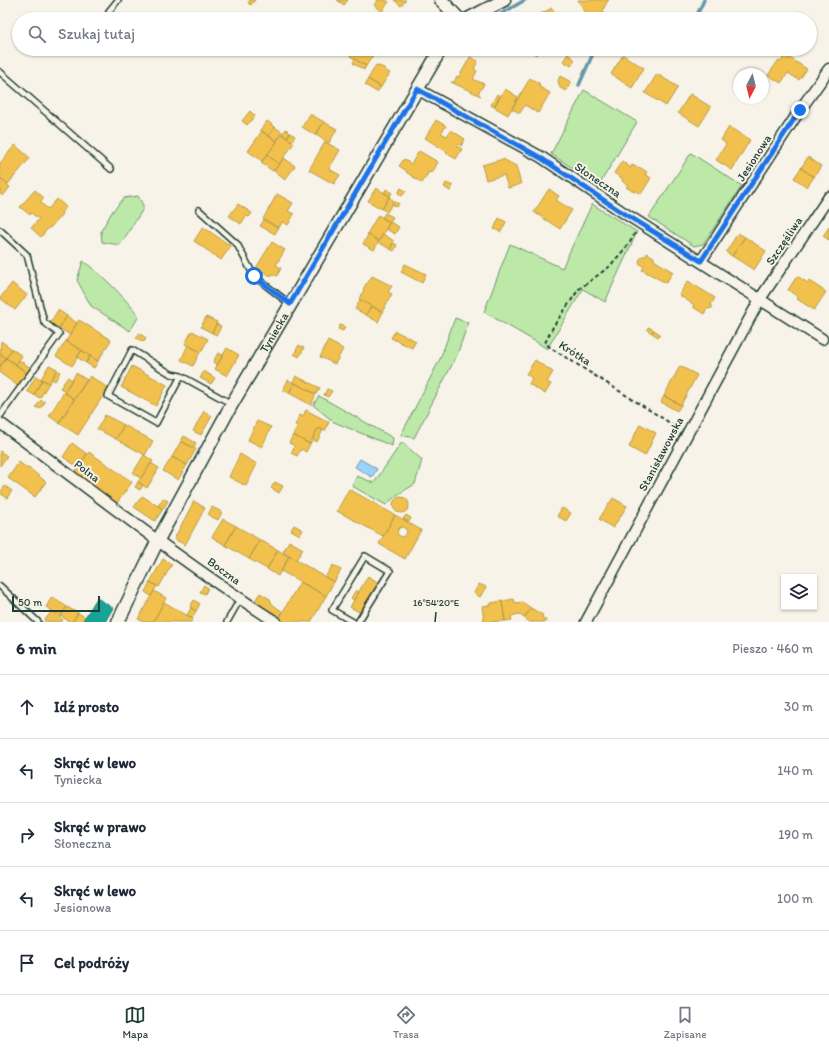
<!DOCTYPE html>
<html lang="pl">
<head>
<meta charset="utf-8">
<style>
  body { margin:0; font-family:Itim,sans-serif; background:#f2f2f3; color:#1f2937 }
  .controls { position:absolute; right:12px; bottom:12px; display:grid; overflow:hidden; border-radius:0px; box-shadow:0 1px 3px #0004 }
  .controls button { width:36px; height:36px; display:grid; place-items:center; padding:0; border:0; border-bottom:1px solid #e0e1e3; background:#fff; color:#1f2937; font:20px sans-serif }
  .compass { position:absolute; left:733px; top:68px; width:36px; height:36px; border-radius:50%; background:#fff; box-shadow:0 1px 3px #0004; rotate:187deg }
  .scale { position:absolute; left:12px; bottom:10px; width:88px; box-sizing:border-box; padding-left:4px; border:2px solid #1f3d34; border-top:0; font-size:11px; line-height:14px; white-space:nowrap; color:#1f3d34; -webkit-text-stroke:3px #f7f3e8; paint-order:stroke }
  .stop { position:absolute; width:12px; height:12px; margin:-9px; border:3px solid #1a73e8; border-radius:50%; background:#fff }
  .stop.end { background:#1a73e8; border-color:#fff; box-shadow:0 1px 4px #0008 }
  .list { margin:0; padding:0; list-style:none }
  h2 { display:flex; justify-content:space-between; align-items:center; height:52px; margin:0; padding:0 16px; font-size:17px }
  h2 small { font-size:13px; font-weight:400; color:#747a83 }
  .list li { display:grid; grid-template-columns:26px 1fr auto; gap:12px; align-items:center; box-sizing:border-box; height:64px; padding:0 16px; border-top:1px solid #e0e1e3 }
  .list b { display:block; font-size:15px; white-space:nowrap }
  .list p { margin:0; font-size:13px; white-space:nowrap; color:#747a83 }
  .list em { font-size:13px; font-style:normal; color:#747a83 }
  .icon { flex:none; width:22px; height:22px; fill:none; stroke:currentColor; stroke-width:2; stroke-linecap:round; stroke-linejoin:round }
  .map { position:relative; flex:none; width:829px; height:622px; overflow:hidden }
  .search { position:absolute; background:#fff; box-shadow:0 1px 3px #0004; left:12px; right:12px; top:12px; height:44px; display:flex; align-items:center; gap:10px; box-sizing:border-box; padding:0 14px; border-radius:22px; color:#747a83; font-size:15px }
  .sheet { height:372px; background:#fff }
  nav { display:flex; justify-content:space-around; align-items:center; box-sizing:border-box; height:56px; border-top:1px solid #e0e1e3; background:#fff; font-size:11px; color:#747a83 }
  nav a { display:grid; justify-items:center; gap:2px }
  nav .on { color:#1f3d34 }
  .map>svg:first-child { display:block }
</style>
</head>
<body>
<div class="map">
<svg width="829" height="622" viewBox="0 0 829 622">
  <rect width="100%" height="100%" fill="#f7f3e8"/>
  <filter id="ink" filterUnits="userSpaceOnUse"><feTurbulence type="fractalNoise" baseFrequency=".025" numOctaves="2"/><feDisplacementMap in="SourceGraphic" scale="8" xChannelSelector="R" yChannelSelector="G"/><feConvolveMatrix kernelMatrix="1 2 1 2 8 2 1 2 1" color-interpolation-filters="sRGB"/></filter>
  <g filter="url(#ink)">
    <path fill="#bce9a7" stroke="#6e936e" d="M 584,90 L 637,122 L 599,185 L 551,154 Z
      M 691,153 L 742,186 L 703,244 L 694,246 L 649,217 Z
      M 138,196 L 143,205 L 143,209 L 120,245 L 102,242 L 101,231 L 112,212 L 124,198 Z
      M 592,204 L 637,232 L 605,302 L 583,289 L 547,349 L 538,343 L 484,312 L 510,244 L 562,268 Z
      M 83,261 C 104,276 123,296 139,316 L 130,331 L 91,306 L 77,280 Z
      M 455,318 L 468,323 L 457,355 L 414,438 L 401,435 L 440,359 Z
      M 319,396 L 393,438 L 392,446 L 334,422 L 313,405 Z
      M 402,442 L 422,460 L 415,484 L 397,495 L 386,505 L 352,486 L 357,476 L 374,483 Z"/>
    <path fill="#99d3f9" stroke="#6897aa" d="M 360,459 L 377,469 L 372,477 L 355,467 Z"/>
    <path fill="#f2c14e" stroke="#b39946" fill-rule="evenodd" d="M 250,0 L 255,0 L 251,5 L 248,3 Z
      M 337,0 L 348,0 L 344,5 Z
      M 378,0 L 386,0 L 389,2 L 382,11 L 374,5 Z
      M 394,0 L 406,0 L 401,6 Z
      M 578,0 L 609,0 L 607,2 L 603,10 L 605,14 L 594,19 L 589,19 Z
      M 552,8 L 558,19 L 531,19 Z
      M 341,49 L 355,49 L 351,55 Z
      M 355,49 L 365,49 L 374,54 L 366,66 L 350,56 Z
      M 396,49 L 409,49 L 406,55 Z
      M 528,49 L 535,49 L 538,51 L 536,55 Z
      M 568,54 L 575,60 L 571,66 L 563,61 Z
      M 623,55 L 644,68 L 632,88 L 611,74 Z
      M 785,55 L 807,69 L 799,80 L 788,73 L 781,83 L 768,75 L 778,61 L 781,62 Z
      M 470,57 L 478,61 L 474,69 L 477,71 L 473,79 L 484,84 L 478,94 L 481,96 L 451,82 L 454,82 L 457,76 L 459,77 Z
      M 355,59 L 366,66 L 364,70 L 353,63 Z
      M 376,65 L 384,68 L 385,70 L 390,73 L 381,87 L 368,79 Z
      M 657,74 L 678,87 L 666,106 L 645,93 Z
      M 560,76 L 571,82 L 566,91 L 560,88 L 558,81 Z
      M 530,78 L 540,84 L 538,86 L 550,93 L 538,113 L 525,105 L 520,113 L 512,109 Z
      M 368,79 L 381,87 L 377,92 L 365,85 Z
      M 505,89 L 518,97 L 508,115 L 494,107 Z
      M 497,94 L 500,96 L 494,107 L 491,105 Z
      M 690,94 L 711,107 L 699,126 L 678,113 Z
      M 250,111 L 255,116 L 247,125 L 242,121 Z
      M 310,114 L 324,122 L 315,135 L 302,127 Z
      M 436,120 L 446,126 L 441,133 L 447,136 L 451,130 L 465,139 L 461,146 L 459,144 L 457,146 L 462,149 L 456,159 L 446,153 L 447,152 L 425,138 Z
      M 267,121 L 275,127 L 268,136 L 260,130 Z
      M 324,122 L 337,129 L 329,143 L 316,135 Z
      M 275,127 L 282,132 L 276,141 L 268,136 Z
      M 729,127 L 750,140 L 732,170 L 716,160 L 726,144 L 721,140 Z
      M 286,129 L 290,133 L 287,138 L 282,134 Z
      M 262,131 L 277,142 L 262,161 L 248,151 Z
      M 290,133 L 295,136 L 292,141 L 287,138 Z
      M 282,134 L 294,143 L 279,164 L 267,155 Z
      M 325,142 L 340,150 L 329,169 L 340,175 L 334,184 L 309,170 Z
      M 15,145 L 30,158 L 8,184 L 0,178 L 0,163 Z
      M 419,151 L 438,162 L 432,173 L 429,172 L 422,183 L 406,172 L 407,171 L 399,166 L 404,159 L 411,164 Z
      M 267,155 L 279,164 L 273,171 L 261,163 Z
      M 808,157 L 821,166 L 814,177 L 801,168 Z
      M 284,158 L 295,166 L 285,180 L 274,171 Z
      M 503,159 L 516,166 L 521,184 L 508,188 L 504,175 L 486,180 L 482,165 Z
      M 622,161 L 631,168 L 632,165 L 638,168 L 639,167 L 647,172 L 645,174 L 651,178 L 641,194 L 635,190 L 634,192 L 626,187 L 628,185 L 622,181 L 623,179 L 614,173 Z
      M 801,168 L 814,177 L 807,187 L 794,178 Z
      M 0,178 L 10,187 L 3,196 L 0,194 Z
      M 446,183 L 453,186 L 450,191 L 444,187 Z
      M 376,188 L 390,196 L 382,209 L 368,201 Z
      M 401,188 L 406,191 L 402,196 L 398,193 Z
      M 386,189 L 392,193 L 390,196 L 384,193 Z
      M 549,189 L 559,196 L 556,200 L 572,210 L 560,229 L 534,212 Z
      M 35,190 L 44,198 L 40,202 L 48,209 L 57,199 L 66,207 L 61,213 L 62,214 L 50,228 L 49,227 L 41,237 L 31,228 L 39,219 L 31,213 L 30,215 L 20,207 Z
      M 277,194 L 293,203 L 288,211 L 294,214 L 288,225 L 282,222 L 279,228 L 263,219 Z
      M 389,197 L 394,201 L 387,212 L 382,209 Z
      M 394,201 L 399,204 L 397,207 L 392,204 Z
      M 238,204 L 252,213 L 249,217 L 246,216 L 241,224 L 229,216 Z
      M 385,213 L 393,217 L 390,222 L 382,218 Z
      M 378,215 L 390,222 L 379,241 L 367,234 Z
      M 499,218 L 506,222 L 501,232 L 494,229 Z
      M 264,220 L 278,228 L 275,234 L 260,226 Z
      M 390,222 L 399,227 L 395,234 L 386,229 Z
      M 203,227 L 231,246 L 221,260 L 194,241 Z
      M 829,227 L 829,240 L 823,236 Z
      M 738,233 L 745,237 L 732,256 L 726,252 Z
      M 383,234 L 394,241 L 390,249 L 378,242 Z
      M 368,235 L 379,241 L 374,250 L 363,244 Z
      M 745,237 L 766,251 L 754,270 L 732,256 Z
      M 272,242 L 285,250 L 276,265 L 281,268 L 277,276 L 272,274 L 271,276 L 256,268 Z
      M 393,243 L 397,245 L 394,251 L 390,249 Z
      M 647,253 L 654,257 L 654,260 L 673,272 L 666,283 L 642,270 L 644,267 L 640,264 L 639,261 L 642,256 L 646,256 Z
      M 405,264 L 426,274 L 422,283 L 401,272 Z
      M 372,276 L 392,286 L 388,292 L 392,294 L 382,312 L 359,299 L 364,290 L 363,289 L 366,284 L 367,284 Z
      M 797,276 L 808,283 L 809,281 L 826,292 L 814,310 L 797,299 L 798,297 L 788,290 Z
      M 688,281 L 715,298 L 711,304 L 712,305 L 712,308 L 707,309 L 704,314 L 693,307 L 694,305 L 679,295 Z
      M 12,283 L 27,295 L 15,310 L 0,298 Z
      M 360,300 L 371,306 L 366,315 L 355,309 Z
      M 371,306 L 383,312 L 378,322 L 366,315 Z
      M 58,310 L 67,316 L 59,328 L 50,323 Z
      M 67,316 L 77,323 L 70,335 L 59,328 Z
      M 206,317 L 217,322 L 212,333 L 201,327 Z
      M 79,320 L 111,340 L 98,361 L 66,341 Z
      M 216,324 L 221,326 L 217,335 L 212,333 Z
      M 340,325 L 345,327 L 343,331 L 338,329 Z
      M 648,327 L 654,330 L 652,333 L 647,330 Z
      M 654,330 L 660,334 L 658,337 L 652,333 Z
      M 192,331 L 208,339 L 201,352 L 185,344 Z
      M 395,331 L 416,341 L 412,348 L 391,338 Z
      M 139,333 L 146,338 L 144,342 L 136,338 Z
      M 1,341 L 12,349 L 6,358 L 0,353 Z
      M 66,341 L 82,350 L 72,366 L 56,356 Z
      M 328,341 L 343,349 L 335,364 L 320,357 Z
      M 188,345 L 200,352 L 193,366 L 181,360 Z
      M 299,345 L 304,348 L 299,357 L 294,354 Z
      M 227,348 L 239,355 L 227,376 L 215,369 Z
      M 12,349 L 22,356 L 16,364 L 6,358 Z
      M 82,350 L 90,356 L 86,363 L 77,357 Z
      M 0,353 L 6,358 L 0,367 Z
      M 218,353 L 223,355 L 217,365 L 213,362 Z
      M 90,356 L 98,361 L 94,368 L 86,363 Z
      M 6,358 L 27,373 L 18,386 L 0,373 L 0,367 Z
      M 19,360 L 31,368 L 27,373 L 16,364 Z
      M 535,360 L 553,372 L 547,382 L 551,384 L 545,394 L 529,384 L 532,378 L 526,374 Z
      M 49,365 L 57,369 L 49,383 L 41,379 Z
      M 132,366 L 167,385 L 156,406 L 121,387 Z
      M 680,366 L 697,375 L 681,405 L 664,396 Z
      M 57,370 L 60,372 L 55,381 L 51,379 Z
      M 204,371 L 215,378 L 211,384 L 200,378 Z
      M 76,373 L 87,380 L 74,399 L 64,392 Z
      M 36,376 L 42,380 L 34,395 L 27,391 Z
      M 90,376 L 108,388 L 78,435 L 59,423 Z
      M 296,376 L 320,388 L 316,394 L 293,382 Z
      M 68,377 L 72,380 L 65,391 L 60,388 Z
      M 42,380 L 49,383 L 40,398 L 34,395 Z
      M 288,380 L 294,383 L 289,393 L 283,390 Z
      M 294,383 L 316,394 L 311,405 L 289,393 Z
      M 327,389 L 332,391 L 328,397 L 324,395 Z
      M 64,392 L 74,399 L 59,423 L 49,416 Z
      M 664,396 L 681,405 L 677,411 L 661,402 Z
      M 41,400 L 45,402 L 40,409 L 36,407 Z
      M 306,410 L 329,422 L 325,431 L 318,428 L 310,444 L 293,435 L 298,426 L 295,425 L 300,415 L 303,416 Z
      M 204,411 L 212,416 L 201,435 L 193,431 Z
      M 105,415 L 124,425 L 116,439 L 97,429 Z
      M 257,421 L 271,427 L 262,447 L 248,440 Z
      M 640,424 L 656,433 L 645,456 L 629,447 Z
      M 124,425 L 153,441 L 145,455 L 116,439 Z
      M 318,428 L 323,430 L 317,442 L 312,439 Z
      M 293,435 L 310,444 L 306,452 L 301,449 L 297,456 L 291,453 L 295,446 L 289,443 Z
      M 184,436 L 196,443 L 193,448 L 181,441 Z
      M 181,441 L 196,449 L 187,465 L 172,457 Z
      M 72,443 L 87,454 L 78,467 L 63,457 Z
      M 0,451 L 7,456 L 0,466 Z
      M 89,452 L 132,482 L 117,503 L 74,473 Z
      M 240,454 L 257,464 L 246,486 L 229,477 Z
      M 144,455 L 153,461 L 141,478 L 133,473 Z
      M 172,457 L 187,465 L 178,480 L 163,471 Z
      M 19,462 L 28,469 L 29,468 L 46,482 L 35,497 L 8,478 Z
      M 151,463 L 159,468 L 147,488 L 138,482 Z
      M 138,482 L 143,485 L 140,490 L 135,487 Z
      M 275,482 L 283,486 L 279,493 L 271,488 Z
      M 5,486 L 12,491 L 7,498 L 0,493 Z
      M 349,489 L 395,515 L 383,536 L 337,511 Z
      M 142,496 L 163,509 L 155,521 L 134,507 Z
      M393 505a8 8 0 1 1 16 0a8 8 0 1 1-16 0Z
      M 163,498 L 168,501 L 163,509 L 158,506 Z
      M 613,498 L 627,506 L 613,528 L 599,519 Z
      M 194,501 L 205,508 L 185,545 L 174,539 Z
      M 212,507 L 222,512 L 218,520 L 208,515 Z
      M 562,508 L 571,513 L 566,521 L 557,516 Z
      M 395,515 L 421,530 L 405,559 L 379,544 ZM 402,527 L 406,529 L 407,532 L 405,536 L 402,537 L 398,535 L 397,532 L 399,528 Z
      M 406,515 L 411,518 L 409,522 L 403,519 Z
      M 223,519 L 236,526 L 225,545 L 212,537 Z
      M 294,525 L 303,530 L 300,535 L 291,530 Z
      M 236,526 L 260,540 L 249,559 L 225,545 Z
      M 260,540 L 278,550 L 267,569 L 249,559 Z
      M 289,541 L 303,549 L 296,560 L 283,552 Z
      M 278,550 L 289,557 L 278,576 L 267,569 Z
      M 289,556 L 334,582 L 326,596 L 281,571 Z
      M 163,559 L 172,564 L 159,587 L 150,582 Z
      M 333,565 L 341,570 L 334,582 L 325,577 Z
      M 368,576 L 379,583 L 361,613 L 350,607 Z
      M 150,582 L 157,586 L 151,596 L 145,592 Z
      M 300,582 L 326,596 L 311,622 L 282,622 L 278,620 Z
      M 479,584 L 486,587 L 480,597 L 474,593 Z
      M 204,585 L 208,588 L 205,594 L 200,592 Z
      M 356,590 L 359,592 L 354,600 L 351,598 Z
      M 154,591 L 166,598 L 153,622 L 144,622 L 138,619 Z
      M 260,593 L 270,599 L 272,604 L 283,612 L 278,620 L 254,602 Z
      M 52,597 L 67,607 L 61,616 L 46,607 Z
      M 514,599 L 515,603 L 522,602 L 531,608 L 524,618 L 519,614 L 511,616 L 512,620 L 505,621 L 502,601 Z
      M 194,600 L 200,604 L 196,611 L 190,607 Z
      M 502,601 L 505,621 L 484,622 L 482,606 L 491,605 L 491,603 Z
      M 164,602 L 193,619 L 191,622 L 153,622 Z
      M 67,607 L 78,613 L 72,622 L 70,622 L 61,616 Z
      M 191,608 L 196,611 L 192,618 L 187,615 Z
      M 531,608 L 541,614 L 542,614 L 543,619 L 545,619 L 546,622 L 530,622 L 524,618 Z
      M 52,611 L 63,620 L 61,622 L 44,621 Z
      M 78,613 L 85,617 L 82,622 L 72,622 Z"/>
    <path fill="#17a398" stroke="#19847a" d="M 97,598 L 113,608 L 105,622 L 82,622 Z"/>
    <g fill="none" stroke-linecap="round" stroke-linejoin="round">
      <path stroke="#6897aa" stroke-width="3.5" d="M 492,19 L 525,0
        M 695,19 L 704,0
        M 579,85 L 595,49"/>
      <defs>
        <path id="service" d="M 109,11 L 118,0
          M 0,72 L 111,169
          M 199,210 L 237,244 L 254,276 L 290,304
          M 0,230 L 27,255 L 44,322 L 59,334 L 0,416
          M 181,376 L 156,423 L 108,396 L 132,350 L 171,374 L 181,376 L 232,404
          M 0,586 L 38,622
          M 227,622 L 240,599
          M 353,622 L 332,610 L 365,556 L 390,571 L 358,622"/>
        <path id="minor" d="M 417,89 L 541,157 L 621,211 L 822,339
          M 701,261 L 800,110 L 829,69
          M 0,423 C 91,490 180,561 276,622
          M 586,622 L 760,299 L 829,197"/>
        <g id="tertiary">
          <path d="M 441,0 L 459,19"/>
          <path d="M 468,19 L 504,0"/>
          <path id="s1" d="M 118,622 L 158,540 L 232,404 L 441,49"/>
        </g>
      </defs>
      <use href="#service" stroke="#1f3d34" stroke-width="8"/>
      <use href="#minor" stroke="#1f3d34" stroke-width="13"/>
      <use href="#tertiary" stroke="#1f3d34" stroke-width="15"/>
      <path stroke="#1f3d34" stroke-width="2" stroke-dasharray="4 3" stroke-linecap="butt" d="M 635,233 L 629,244 L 609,267 L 579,289 L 553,327 L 545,343 L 551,348 L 678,428"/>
      <use href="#service" stroke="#f7f3e8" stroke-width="5"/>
      <use href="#minor" stroke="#f7f3e8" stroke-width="10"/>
      <use href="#tertiary" stroke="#f7f3e8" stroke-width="12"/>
    </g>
  </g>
  <g fill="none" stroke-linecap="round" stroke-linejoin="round" filter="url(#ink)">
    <path stroke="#1a73e8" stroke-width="5" d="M 254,276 L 290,304 L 417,89 L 541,158 L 620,211 L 701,261 L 800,110"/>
  </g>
  <path fill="none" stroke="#1f3d34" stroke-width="1.5" d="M 435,622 L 436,612"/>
  <g text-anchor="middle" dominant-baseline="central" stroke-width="4" stroke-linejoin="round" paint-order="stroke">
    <g font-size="12" fill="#1f3d34" stroke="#f7f3e8">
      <text transform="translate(754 158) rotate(-57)">Jesionowa</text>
      <text transform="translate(598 180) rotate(34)">Słoneczna</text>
      <text transform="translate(784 241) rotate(-56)">Szczęśliwa</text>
      <text stroke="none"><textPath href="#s1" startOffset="329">Tyniecka</textPath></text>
      <text transform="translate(575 353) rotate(32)">Krótka</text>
      <text transform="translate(661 454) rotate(-62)">Stanisławowska</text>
      <text transform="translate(87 471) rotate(37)">Polna</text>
      <text transform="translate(224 571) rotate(36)">Boczna</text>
    </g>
  </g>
  <g font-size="10" text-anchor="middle" fill="#1f3d34" stroke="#f7f3e8" stroke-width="4" stroke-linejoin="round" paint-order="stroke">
    <text x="436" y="606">16°54'20"E</text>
  </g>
</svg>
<div class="controls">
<button><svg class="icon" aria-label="layers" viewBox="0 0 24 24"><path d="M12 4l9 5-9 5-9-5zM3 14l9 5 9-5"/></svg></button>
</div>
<svg class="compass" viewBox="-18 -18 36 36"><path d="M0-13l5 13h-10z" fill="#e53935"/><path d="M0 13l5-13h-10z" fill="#747a83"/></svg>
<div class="scale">50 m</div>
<div class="stop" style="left:254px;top:276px"></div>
<div class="stop end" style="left:800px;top:110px"></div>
<div class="search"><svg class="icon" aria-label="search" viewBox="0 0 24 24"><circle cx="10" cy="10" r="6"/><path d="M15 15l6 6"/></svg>Szukaj tutaj</div>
</div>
<section class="sheet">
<h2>6 min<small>Pieszo · 460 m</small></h2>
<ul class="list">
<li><svg class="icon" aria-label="ahead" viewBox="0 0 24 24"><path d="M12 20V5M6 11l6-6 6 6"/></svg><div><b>Idź prosto</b></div><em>30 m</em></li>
<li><svg class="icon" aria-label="left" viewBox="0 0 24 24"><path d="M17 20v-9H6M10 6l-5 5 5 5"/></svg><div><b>Skręć w lewo</b><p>Tyniecka</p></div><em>140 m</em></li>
<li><svg class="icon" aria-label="right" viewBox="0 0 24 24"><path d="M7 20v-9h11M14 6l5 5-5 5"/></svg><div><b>Skręć w prawo</b><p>Słoneczna</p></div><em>190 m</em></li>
<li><svg class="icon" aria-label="left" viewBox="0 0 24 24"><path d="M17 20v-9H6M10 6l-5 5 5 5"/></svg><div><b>Skręć w lewo</b><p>Jesionowa</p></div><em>100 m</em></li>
<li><svg class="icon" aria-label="arrive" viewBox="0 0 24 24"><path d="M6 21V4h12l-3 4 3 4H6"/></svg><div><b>Cel podróży</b></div></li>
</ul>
</section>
<nav>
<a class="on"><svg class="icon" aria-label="map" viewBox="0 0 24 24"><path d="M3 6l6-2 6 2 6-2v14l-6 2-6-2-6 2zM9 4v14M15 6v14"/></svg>Mapa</a>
<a><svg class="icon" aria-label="directions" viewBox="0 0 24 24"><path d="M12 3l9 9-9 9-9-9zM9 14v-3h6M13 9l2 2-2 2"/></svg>Trasa</a>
<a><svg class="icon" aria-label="saved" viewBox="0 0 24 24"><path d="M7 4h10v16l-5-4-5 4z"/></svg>Zapisane</a>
</nav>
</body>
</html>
